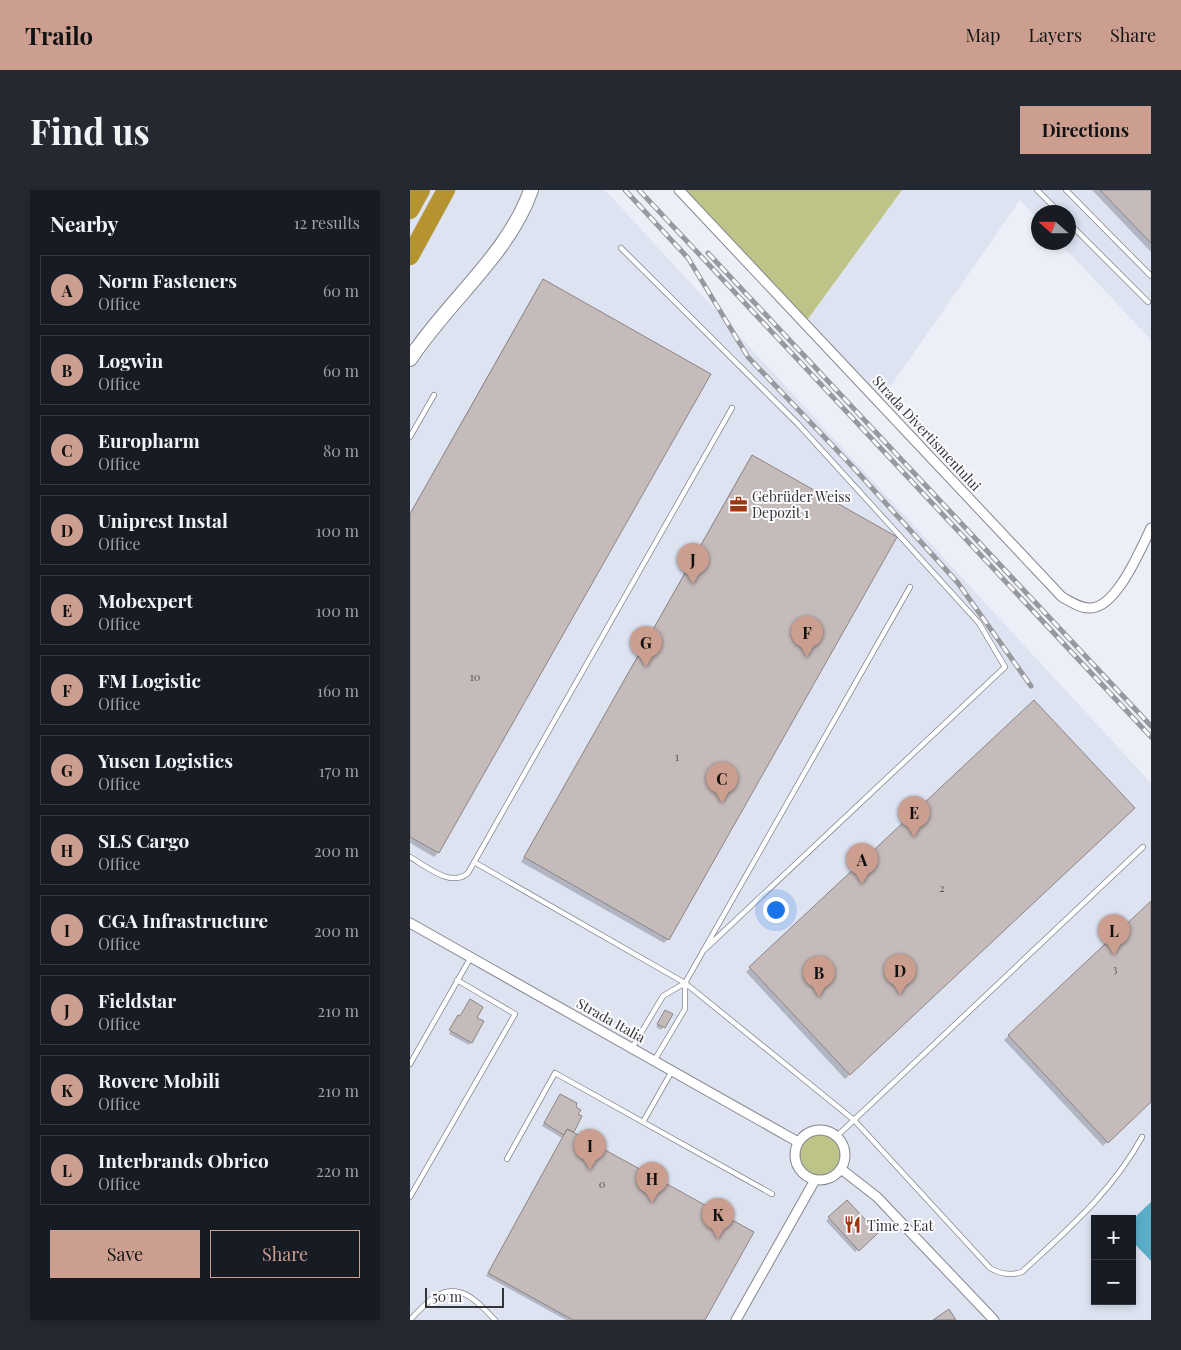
<!DOCTYPE html>
<html lang="en">
<head>
<meta charset="utf-8">
<style>
  body { margin:0; font-family:"Playfair Display",serif; background:#242831; color:#f1f3f6 }
  .controls { position:absolute; right:15px; bottom:15px; display:grid; overflow:hidden; border-radius:0px; box-shadow:0 2px 8px #0003 }
  .controls button { width:45px; height:45px; display:grid; place-items:center; padding:0; border:0; border-bottom:1px solid #363941; background:#171b24; color:#f1f3f6; font:25px sans-serif }
  .compass { position:absolute; left:621px; top:15px; width:45px; height:45px; border-radius:50%; background:#171b24; box-shadow:0 2px 8px #0003; rotate:291deg }
  .scale { position:absolute; left:15px; bottom:12px; width:79px; box-sizing:border-box; padding-left:5px; border:2px solid #333437; border-top:0; font-size:14px; line-height:18px; white-space:nowrap; color:#333437; -webkit-text-stroke:4px #fcfcfe; paint-order:stroke }
  .you { position:absolute; left:365px; top:719px; width:18px; height:18px; margin:-12px; border:4px solid #fff; border-radius:50%; background:#1a73e8; box-shadow:0 0 0 8px #1a73e833 }
  .badge { display:grid; place-items:center; width:32px; height:32px; border-radius:50%; background:#cb9e90; color:#111; font-size:16px; font-weight:700 }
  .pin { position:absolute; translate:-50% -41px; filter:drop-shadow(0 1px 2px #0008) }
  .pin::after { content:''; position:absolute; top:26px; width:18px; height:15px; background:inherit; clip-path:polygon(0 0,100% 0,50% 100%) }
  .list { margin:0; padding:0; list-style:none }
  h2 { display:flex; justify-content:space-between; align-items:center; height:65px; margin:0; padding:0 20px; font-size:21px }
  h2 small { font-size:16px; font-weight:400; color:#9ea1a6 }
  .list li { display:grid; grid-template-columns:32px 1fr auto; gap:15px; align-items:center; box-sizing:border-box; height:70px; margin:0 10px 10px; padding:0 10px; border:1px solid #363941; border-radius:0px }
  .list b { display:block; font-size:19px; white-space:nowrap }
  .list p { margin:0; font-size:16px; white-space:nowrap; color:#9ea1a6 }
  .list em { font-size:16px; font-style:normal; color:#9ea1a6 }
  .actions { display:flex; gap:10px; padding:15px 20px }
  .actions a { flex:1; padding:11px 0; border:1px solid #cb9e90; border-radius:0px; text-align:center; font-size:18px; color:#cb9e90 }
  .actions .main { background:#cb9e90; color:#111 }
  .map { position:relative; flex:none; width:741px; height:1130px; overflow:hidden; border-radius:0px }
  header { display:flex; align-items:center; gap:30px; box-sizing:border-box; height:70px; padding:0 25px; background:#cb9e90; color:#111 }
  header strong { font-size:24px }
  nav { display:flex; gap:28px; margin-inline-start:auto; font-size:18px }
  .intro { display:flex; align-items:center; justify-content:space-between; box-sizing:border-box; height:120px; padding:0 30px }
  h1 { margin:0; font-size:35px }
  .button { padding:12px 22px; border-radius:0px; background:#cb9e90; color:#111; font-size:18px; font-weight:700 }
  main { display:flex; gap:30px; padding:0 30px }
  aside { flex:1; background:#171b24; border-radius:0px; box-shadow:0 2px 8px #0003 }
  .map>svg:first-child { display:block }
</style>
</head>
<body>
<header>
<strong>Trailo</strong>
<nav><a>Map</a><a>Layers</a><a>Share</a></nav>
</header>
<div class="intro"><h1>Find us</h1><a class="button">Directions</a></div>
<main>
<aside>
<h2>Nearby<small>12 results</small></h2>
<ul class="list">
<li><span class="badge">A</span><div><b>Norm Fasteners</b><p>Office</p></div><em>60 m</em></li>
<li><span class="badge">B</span><div><b>Logwin</b><p>Office</p></div><em>60 m</em></li>
<li><span class="badge">C</span><div><b>Europharm</b><p>Office</p></div><em>80 m</em></li>
<li><span class="badge">D</span><div><b>Uniprest Instal</b><p>Office</p></div><em>100 m</em></li>
<li><span class="badge">E</span><div><b>Mobexpert</b><p>Office</p></div><em>100 m</em></li>
<li><span class="badge">F</span><div><b>FM Logistic</b><p>Office</p></div><em>160 m</em></li>
<li><span class="badge">G</span><div><b>Yusen Logistics</b><p>Office</p></div><em>170 m</em></li>
<li><span class="badge">H</span><div><b>SLS Cargo</b><p>Office</p></div><em>200 m</em></li>
<li><span class="badge">I</span><div><b>CGA Infrastructure</b><p>Office</p></div><em>200 m</em></li>
<li><span class="badge">J</span><div><b>Fieldstar</b><p>Office</p></div><em>210 m</em></li>
<li><span class="badge">K</span><div><b>Rovere Mobili</b><p>Office</p></div><em>210 m</em></li>
<li><span class="badge">L</span><div><b>Interbrands Obrico</b><p>Office</p></div><em>220 m</em></li>
</ul>
<div class="actions"><a class="main">Save</a><a>Share</a></div>
</aside>
<div class="map">
<svg width="741" height="1130" viewBox="0 0 741 1130">
  <rect width="100%" height="100%" fill="#eceff7"/>
  <path fill="#dee3f2" fill-rule="evenodd" d="M 0,0 L 195,0 L 741,593 L 741,1130 L 0,1130 ZM 685,1029 L 722,1029 L 722,1111 L 685,1111 Z
    M 492,0 L 741,0 L 741,150 L 650,53 L 658,52 L 658,22 L 628,22 L 628,30 L 610,10 L 469,213 L 395,133 Z"/>
  <path fill="#bec387" d="M 269,0 L 492,0 L 395,133 Z
    M385 965a25 25 0 1 1 50 0a25 25 0 1 1-50 0Z"/>
  <path fill="#5badc7" d="M 741,1012 L 741,1071 L 722,1051 L 722,1030 Z"/>
  <path fill="#0003" d="M 682,0 L 741,0 L 741,62 Z
    M 133,91 L 299,185 L 28,663 L 24,667 L 0,653 L 0,323 L 129,95 Z
    M 342,267 L 258,749 L 254,753 L 111,672 L 338,271 Z
    M 624,511 L 724,618 L 435,889 L 336,782 Z
    M 741,712 L 741,911 L 693,956 L 594,850 Z
    M 253,824 L 261,825 L 251,840 L 246,837 Z
    M 48,828 L 66,828 L 61,852 L 59,855 L 39,844 Z
    M 150,905 L 167,925 L 171,927 L 162,943 L 294,1130 L 156,1130 L 76,1086 L 152,948 L 132,936 Z
    M 437,1011 L 466,1043 L 445,1062 L 416,1031 Z"/>
  <path fill="#c5bbba" stroke="#8d8484" d="M 690,0 L 741,0 L 741,53 Z
    M 133,89 L 301,184 L 29,663 L 0,647 L 0,324 Z
    M 342,265 L 487,347 L 259,750 L 114,667 Z
    M 624,510 L 725,618 L 440,885 L 339,777 Z
    M 741,711 L 741,912 L 698,953 L 598,845 Z
    M 60,809 L 73,817 L 67,828 L 74,831 L 62,853 L 39,840 L 48,825 L 50,826 Z
    M 255,820 L 263,824 L 255,838 L 247,834 Z
    M 150,904 L 167,913 L 166,917 L 171,920 L 168,924 L 172,926 L 164,942 L 157,939 L 154,945 L 134,933 Z
    M 157,939 L 344,1042 L 295,1130 L 163,1130 L 78,1083 Z
    M 437,1010 L 468,1043 L 449,1061 L 418,1027 Z
    M 539,1119 L 546,1130 L 523,1130 Z"/>
  <g fill="none" stroke-linecap="round" stroke-linejoin="round">
    <defs>
      <path id="lane" d="M 627,0 L 649,22
        M 656,0 L 741,86
        M 658,32 L 738,112
        M 211,58 L 388,234 L 569,433 L 595,477 L 293,761
        M 0,247 L 24,205
        M 0,667 C 16,676 41,698 58,683 L 322,218
        M 64,672 L 275,793 L 444,930 L 580,1078 C 590,1084 600,1086 612,1082 C 657,1040 702,1002 732,947
        M 222,858 L 253,806 L 275,793 L 500,397
        M 244,871 L 275,819 L 275,793
        M 0,874 L 61,767
        M 233,932 L 262,881
        M 427,946 L 733,657
        M 97,969 L 145,883 L 362,1004
        M 0,1007 L 105,824 L 47,790
        M 0,1130 C 8,1122 16,1112 26,1106 C 51,1091 70,1114 85,1130"/>
      <path id="street" d="M 269,0 L 652,407 C 661,412 671,419 681,418 C 707,417 731,358 741,338
        M 0,733 L 388,952
        M385 965a25 25 0 1 1 50 0a25 25 0 1 1-50 0Z
        M 431,979 L 467,1007 L 584,1130
        M 326,1130 L 405,990"/>
      <path id="secondary" d="M 0,169 C 37,112 99,64 121,0"/>
      <path id="highway" d="M 0,20 L 11,0
        M 0,66 L 36,0"/>
    </defs>
    <use href="#lane" stroke="#84878e" stroke-width="6"/>
    <use href="#street" stroke="#84878e" stroke-width="11"/>
    <use href="#secondary" stroke="#84878e" stroke-width="16"/>
    <use href="#highway" stroke="#cececf" stroke-width="19"/>
    <use href="#lane" stroke="#fff" stroke-width="4.5"/>
    <use href="#street" stroke="#fff" stroke-width="9"/>
    <use href="#secondary" stroke="#fff" stroke-width="14"/>
    <use href="#highway" stroke="#b5932f" stroke-width="18"/>
    <defs>
      <path id="rail" d="M 215,0 L 278,68 L 338,167 L 442,276 L 548,393 L 621,496
        M 229,0 L 741,547
        M 298,63 L 741,536"/>
    </defs>
    <use href="#rail" stroke="#97999f" stroke-width="5"/>
    <use href="#rail" stroke="#fcfcfe" stroke-width="3" stroke-dasharray="9" stroke-linecap="butt"/>
  </g>
  <defs>
    <symbol id="office-bare" viewBox="-9 -9 18 18"><path d="M-6-3h4V-5.5h4V-3h4V5H-6ZM-1-4.5V-3h2v-1.5ZM-6 0V1H6V0Z" fill="#9d3713" stroke="#fcfcfe" stroke-width="2.5" paint-order="stroke"/></symbol>
    <symbol id="restaurant-bare" viewBox="-9 -9 18 18"><path d="M-5-6h1v4h1v-4h1v4h1v-4h1v5L-1.5 .5V6h-2V.5L-5-1ZM5-6V6H3V1.5H1.5Q1.5-4 5-6Z" fill="#9d3713" stroke="#fcfcfe" stroke-width="2.5" paint-order="stroke"/></symbol>
  </defs>
  <g fill-rule="evenodd">
    <use href="#office-bare" x="316" y="302" width="25" height="25"/>
    <use href="#restaurant-bare" x="430" y="1022" width="25" height="25"/>
  </g>
  <g text-anchor="middle" dominant-baseline="central" stroke-width="4" stroke-linejoin="round" paint-order="stroke">
    <g font-size="11" fill="#585658">
      <text x="65" y="486">10</text>
      <text x="267" y="566">1</text>
      <text x="532" y="697">2</text>
      <text x="705" y="778">3</text>
      <text x="192" y="993">0</text>
    </g>
    <g font-size="14" fill="#333437" stroke="#fcfcfe">
      <text transform="translate(517 243) rotate(47)">Strada Divertismentului</text>
      <text transform="translate(201 830) rotate(29)">Strada Italia</text>
    </g>
    <g font-size="14" fill="#333437" stroke="#fcfcfe" text-anchor="start">
      <text x="342" y="306">Gebrüder Weiss<tspan x="342" dy="16">Depozit 1</tspan></text>
      <text x="457" y="1035">Time 2 Eat</text>
    </g>
  </g>
</svg>
<div class="controls">
<button>+</button>
<button>−</button>
</div>
<svg class="compass" viewBox="-18 -18 36 36"><path d="M0-13l5 13h-10z" fill="#e53935"/><path d="M0 13l5-13h-10z" fill="#9ea1a6"/></svg>
<div class="scale">50 m</div>
<div class="you"></div>
<div class="pin badge" style="left:452px;top:694px">A</div>
<div class="pin badge" style="left:409px;top:807px">B</div>
<div class="pin badge" style="left:312px;top:613px">C</div>
<div class="pin badge" style="left:490px;top:805px">D</div>
<div class="pin badge" style="left:504px;top:647px">E</div>
<div class="pin badge" style="left:397px;top:467px">F</div>
<div class="pin badge" style="left:236px;top:477px">G</div>
<div class="pin badge" style="left:242px;top:1013px">H</div>
<div class="pin badge" style="left:180px;top:980px">I</div>
<div class="pin badge" style="left:283px;top:394px">J</div>
<div class="pin badge" style="left:308px;top:1049px">K</div>
<div class="pin badge" style="left:704px;top:765px">L</div>
</div>
</main>
</body>
</html>
